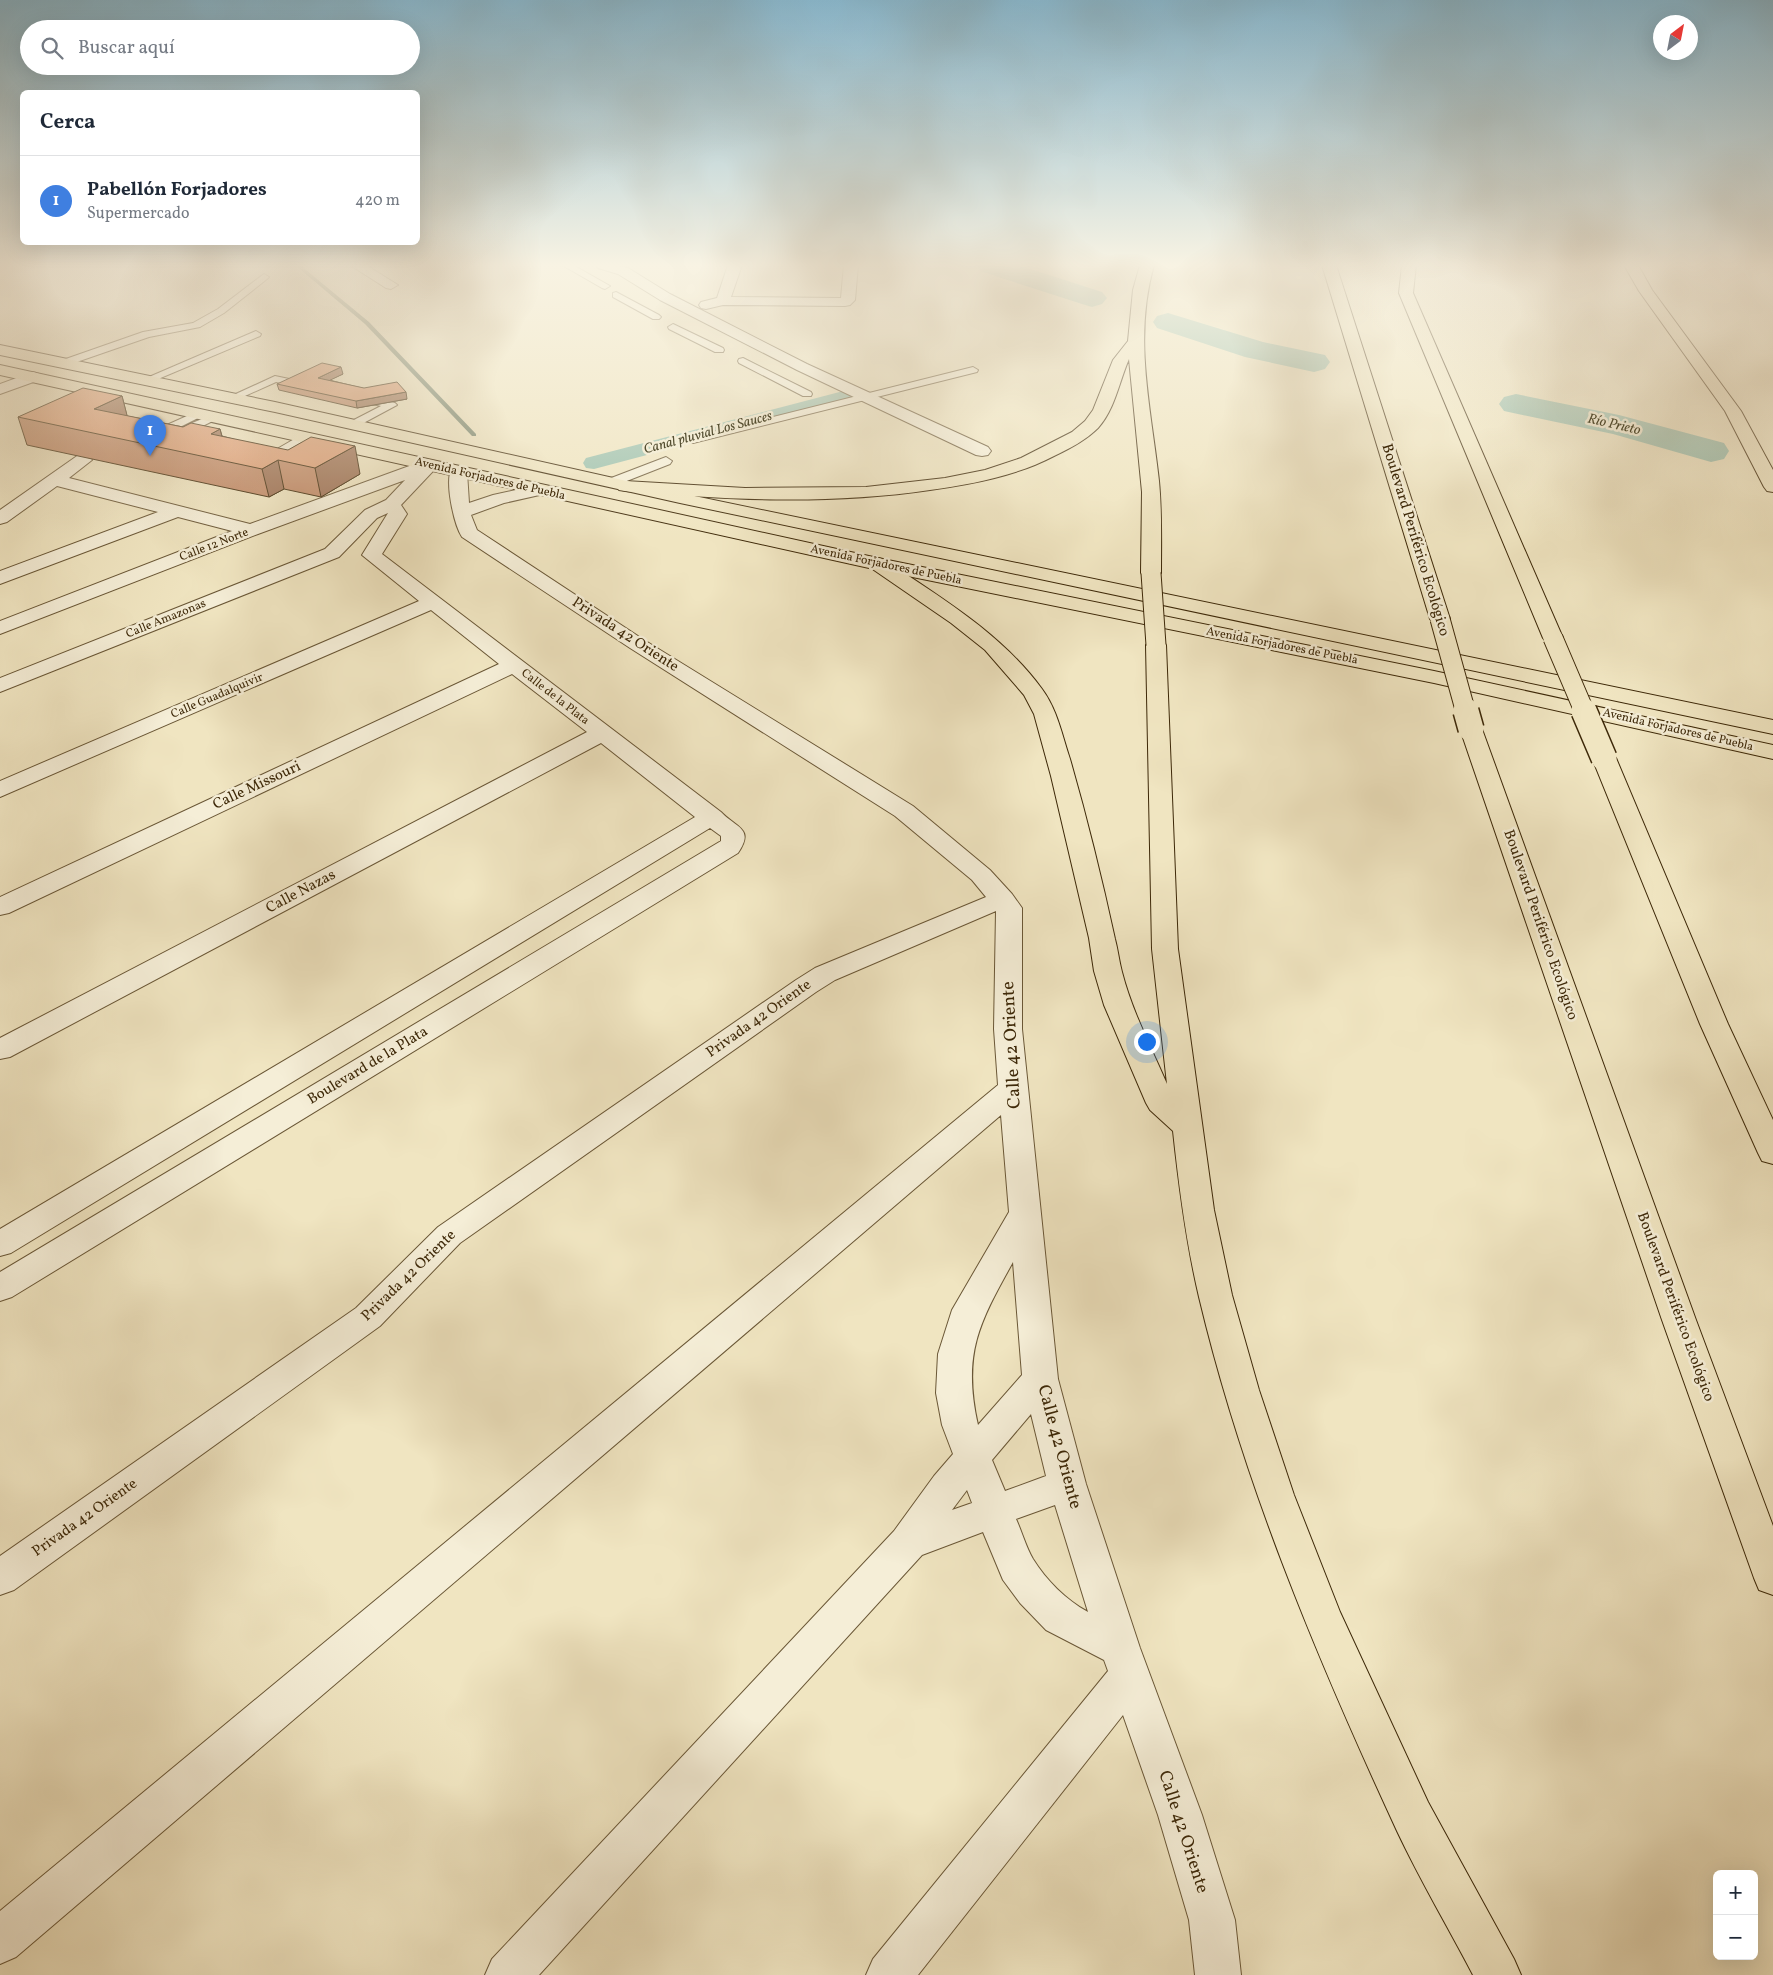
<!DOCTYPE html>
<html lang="es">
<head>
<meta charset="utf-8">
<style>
  body { margin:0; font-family:Vollkorn,serif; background:#f2f2f3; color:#1f2937 }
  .controls { position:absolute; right:15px; bottom:15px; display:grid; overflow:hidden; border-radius:8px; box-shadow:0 5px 20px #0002 }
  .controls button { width:45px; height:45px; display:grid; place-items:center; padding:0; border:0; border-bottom:1px solid #e0e1e3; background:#fff; color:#1f2937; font:25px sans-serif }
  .compass { position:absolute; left:1653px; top:15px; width:45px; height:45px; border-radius:50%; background:#fff; box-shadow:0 5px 20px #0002; rotate:32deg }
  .you { position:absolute; left:1146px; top:1041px; width:18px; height:18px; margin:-12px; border:4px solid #fff; border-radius:50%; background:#1a73e8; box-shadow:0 0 0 8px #1a73e833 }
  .badge { display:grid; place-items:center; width:32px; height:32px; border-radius:50%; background:#db2777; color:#fff; font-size:16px; font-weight:700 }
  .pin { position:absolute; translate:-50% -41px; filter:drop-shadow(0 1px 2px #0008) }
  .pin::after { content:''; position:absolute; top:26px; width:18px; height:15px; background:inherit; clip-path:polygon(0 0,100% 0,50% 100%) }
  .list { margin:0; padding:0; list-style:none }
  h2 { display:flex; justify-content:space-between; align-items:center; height:65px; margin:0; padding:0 20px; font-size:21px }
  h2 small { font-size:16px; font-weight:400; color:#747a83 }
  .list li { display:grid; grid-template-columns:32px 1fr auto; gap:15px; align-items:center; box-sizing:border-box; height:90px; padding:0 20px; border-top:1px solid #e0e1e3 }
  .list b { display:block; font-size:19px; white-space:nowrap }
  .list p { margin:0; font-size:16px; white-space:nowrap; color:#747a83 }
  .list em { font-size:16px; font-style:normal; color:#747a83 }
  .icon { flex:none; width:28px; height:28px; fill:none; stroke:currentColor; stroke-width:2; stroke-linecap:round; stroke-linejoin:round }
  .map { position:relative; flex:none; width:1773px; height:1975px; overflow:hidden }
  .search { position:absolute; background:#fff; box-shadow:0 5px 20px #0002; left:20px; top:20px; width:400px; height:55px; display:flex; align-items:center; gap:12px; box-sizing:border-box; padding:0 18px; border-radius:28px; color:#747a83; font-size:19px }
  .panel { position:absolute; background:#fff; box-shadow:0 5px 20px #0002; left:20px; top:90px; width:400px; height:155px; border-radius:8px }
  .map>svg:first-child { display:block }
</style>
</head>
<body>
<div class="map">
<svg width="1773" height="1975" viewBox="0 0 1773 1975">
  <rect width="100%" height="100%" fill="#f0e5c1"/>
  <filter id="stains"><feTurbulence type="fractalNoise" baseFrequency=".004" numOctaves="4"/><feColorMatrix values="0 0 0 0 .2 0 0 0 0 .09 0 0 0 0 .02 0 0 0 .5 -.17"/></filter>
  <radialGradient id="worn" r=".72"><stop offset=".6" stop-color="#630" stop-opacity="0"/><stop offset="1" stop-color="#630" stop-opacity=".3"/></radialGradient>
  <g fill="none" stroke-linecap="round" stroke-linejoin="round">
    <path fill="#75836b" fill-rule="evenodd" d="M 295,265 L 300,265 L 369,322 L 476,434 L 476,436 L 472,436 L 365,324 Z"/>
    <path fill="#9bc0ad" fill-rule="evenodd" d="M 851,389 L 858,391 L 861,395 L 858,399 L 594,469 L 586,468 L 583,463 L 586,458 Z"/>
    <path fill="#9bc0ad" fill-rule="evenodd" d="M 976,265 L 1018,265 L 1102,292 L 1107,298 L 1102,304 L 1092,307 L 1082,304 L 980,271 Z
      M 1168,313 L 1263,342 L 1325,355 L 1330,362 L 1325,369 L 1314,372 L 1245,357 L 1157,328 L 1153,322 L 1157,316 Z
      M 1516,394 L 1619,415 L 1724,443 L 1729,451 L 1724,459 L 1711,462 L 1613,434 L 1504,411 L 1499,404 L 1504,397 Z"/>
    <defs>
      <path id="lane" d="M 562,265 L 573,265 L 610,286 L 605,289 L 602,288 Z
        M 264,274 L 269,277 L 267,279 L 224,313 L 200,327 L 149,337 L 68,365 L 60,365 L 59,363 L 60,361 L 143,332 L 193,323 L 218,309 Z
        M 616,292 L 659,315 L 661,317 L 659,319 L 653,319 L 613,297 L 613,293 Z
        M 673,324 L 723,348 L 724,350 L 723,352 L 715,352 L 669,329 L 668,327 Z
        M 256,331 L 261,334 L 260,336 L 151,382 L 143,382 L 142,380 Z
        M 743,358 L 811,392 L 812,394 L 811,396 L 803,396 L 739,363 L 738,361 L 739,359 Z
        M 973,367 L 978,370 L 977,372 L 693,443 L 687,440 L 689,438 Z
        M 275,376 L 313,384 L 314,386 L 309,389 L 276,382 L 236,400 L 228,400 L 227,398 Z
        M 360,395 L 395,403 L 397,405 L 356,427 L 348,427 L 346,425 L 348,423 L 381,406 L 356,400 L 355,398 L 356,396 Z
        M 198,411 L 204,414 L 202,416 L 166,434 L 209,416 L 213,415 L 219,418 L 180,437 L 158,442 L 152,439 L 158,429 Z
        M 303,434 L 307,435 L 309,437 L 307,439 L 268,462 L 264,464 L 258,460 Z
        M 666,457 L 672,461 L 670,464 L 614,486 L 606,486 L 604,483 L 606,480 Z"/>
      <path id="street" d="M 350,265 L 366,265 L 398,285 L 391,289 L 386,288 Z
        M 596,265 L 616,265 L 628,268 L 670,294 L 807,364 L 988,447 L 991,451 L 988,455 L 982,456 L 976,455 L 797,370 L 660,300 L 618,274 L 598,268 Z
        M 728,265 L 742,265 L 731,297 L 841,298 L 844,265 L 858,265 L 855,300 L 850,305 L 845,306 L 723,305 L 706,309 L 701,308 L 699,305 L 701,302 L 717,298 Z
        M 33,372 L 39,374 L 41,377 L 39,380 L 0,394 L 0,384 Z
        M 83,455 L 89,456 L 92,460 L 69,478 L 250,524 L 423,461 L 429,460 L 435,461 L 438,465 L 435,469 L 401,505 L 407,514 L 382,554 L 721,812 C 736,828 755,828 738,853 L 12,1297 L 0,1301 L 0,1272 L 721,841 L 721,836 L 710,828 L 11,1253 L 0,1256 L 0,1229 L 695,817 L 601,743 L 10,1057 L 0,1059 L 0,1038 L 587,732 L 512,674 L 9,913 L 0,915 L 0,897 L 499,664 L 431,610 L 0,797 L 0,781 L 419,601 L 362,555 L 388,513 L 377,518 L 339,557 L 0,692 L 0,678 L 325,549 L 365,510 L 386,500 L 405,480 L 258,534 L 0,634 L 0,621 L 232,531 L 178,517 L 0,584 L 0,571 L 158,512 L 57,486 L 7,522 L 0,524 L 0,510 L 77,456 Z
        M 458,467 L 464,468 L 467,472 L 469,503 L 493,495 L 538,485 L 544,486 L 547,490 L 544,494 L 504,503 L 471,515 L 477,530 L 644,640 L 913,806 L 990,870 L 1012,894 L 1022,908 L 1022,1029 L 1058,1379 L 1086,1484 L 1140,1648 L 1202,1815 L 1235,1920 L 1241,1975 L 1195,1975 L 1189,1920 L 1158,1815 L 1123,1715 L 918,1975 L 866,1975 L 873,1959 L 1108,1671 L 1104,1660 L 1046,1630 L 1020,1603 L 1003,1580 L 983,1532 L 922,1555 L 539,1975 L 485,1975 L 492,1959 L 894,1531 L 934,1476 L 953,1454 L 942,1425 L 936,1393 L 938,1354 L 952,1310 L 1009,1212 L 1001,1115 L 16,1957 L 0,1964 L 0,1911 L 998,1085 L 994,1029 L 996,911 L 835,980 L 816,992 L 460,1243 L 380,1326 L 14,1590 L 0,1595 L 0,1556 L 356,1308 L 438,1227 L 796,980 L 815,968 L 986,897 L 972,880 L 895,816 L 630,648 L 462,537 C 454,525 444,480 452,468 ZM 1013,1262 L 1022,1375 L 978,1425 C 962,1354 979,1323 1013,1262 ZM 1031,1414 L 1046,1476 L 1005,1491 L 992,1460 ZM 967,1490 L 972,1503 L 952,1510 ZM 1055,1505 L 1088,1612 C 1066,1600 1046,1580 1033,1559 C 1026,1547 1022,1532 1016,1519 Z"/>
      <path id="primary" d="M 0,345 L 275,402 L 680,493 L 1773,720 L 1773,734 L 680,503 L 275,412 L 0,355 Z
        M 0,365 L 878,558 L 1434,671 L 1773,745 L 1773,759 L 1434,683 L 878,570 L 0,375 Z"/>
      <path id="highway" d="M 1140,265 L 1154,265 C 1133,339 1151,407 1159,481 C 1162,512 1161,542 1161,573 L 1158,577 L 1151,579 L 1144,577 L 1141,573 L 1142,492 L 1129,359 C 1119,382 1115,409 1098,428 C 1086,440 1069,449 1054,456 C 1016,476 972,484 930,490 C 829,505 727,500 625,491 L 619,490 L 616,486 L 619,482 L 625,481 L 745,488 L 866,487 L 945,478 L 985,470 L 1021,458 L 1072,432 L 1085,421 L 1093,410 L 1113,360 L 1128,341 L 1133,290 Z
        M 1322,265 L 1336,265 L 1450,619 L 1447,623 L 1440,625 L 1433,623 L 1430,619 Z
        M 1402,265 L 1416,265 L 1413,293 L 1563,638 L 1560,642 L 1553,644 L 1546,642 L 1543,638 L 1399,293 Z
        M 1624,265 L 1638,265 L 1652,290 L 1741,411 L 1773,470 L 1773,492 L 1767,491 L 1764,487 L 1725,411 L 1639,291 Z
        M 878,558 L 885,560 C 941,598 1001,633 1042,689 C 1057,709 1062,735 1070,759 C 1087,818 1102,879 1115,939 C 1118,950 1119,961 1122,972 C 1132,1011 1151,1047 1167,1084 L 1152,949 L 1146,645 L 1149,641 L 1156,639 L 1163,641 L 1166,645 L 1178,949 L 1214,1210 L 1232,1295 L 1259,1390 L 1294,1495 L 1340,1612 L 1428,1802 L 1514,1959 L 1521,1975 L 1473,1975 C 1448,1927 1420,1880 1397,1831 C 1317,1658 1243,1482 1199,1297 C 1186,1242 1179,1187 1173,1131 L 1150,1110 L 1146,1103 L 1104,1005 L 1094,971 L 1089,938 L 1051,776 L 1034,714 L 1024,695 L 985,650 L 951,623 L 871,568 L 868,564 L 871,560 Z
        M 1471,722 L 1479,724 L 1482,729 L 1696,1320 L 1773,1526 L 1773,1595 L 1759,1590 L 1754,1578 L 1662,1320 L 1460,729 L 1463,724 Z
        M 1604,751 L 1612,753 L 1616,758 L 1728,1024 L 1773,1120 L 1773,1164 L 1762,1161 L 1758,1153 L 1700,1024 L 1592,758 L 1596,753 Z"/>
    </defs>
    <use href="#lane" stroke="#6a5736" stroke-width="2"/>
    <use href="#street" stroke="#6a5736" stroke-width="2"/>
    <use href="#primary" stroke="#3d2808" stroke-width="2"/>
    <use href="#highway" stroke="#3d2808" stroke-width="2"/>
    <use href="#lane" fill="#f5eed7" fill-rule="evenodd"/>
    <use href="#street" fill="#f5eed7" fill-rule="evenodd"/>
    <use href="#primary" fill="#f0e5c1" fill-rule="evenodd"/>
    <use href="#highway" fill="#f0e5c1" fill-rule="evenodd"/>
    <defs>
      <path id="highway-bridge-far1" d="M 1151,573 L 1156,645
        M 1440,619 L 1466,713
        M 1553,638 L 1585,713"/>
      <path id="highway-bridge" d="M 1466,711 L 1471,729
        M 1584,711 L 1604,758"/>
    </defs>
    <use href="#highway-bridge-far1" stroke="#3d2808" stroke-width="21" stroke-linecap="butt"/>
    <use href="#highway-bridge" stroke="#3d2808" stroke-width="28" stroke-linecap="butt"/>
    <use href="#highway-bridge-far1" stroke="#f0e5c1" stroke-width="19"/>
    <use href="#highway-bridge" stroke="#f0e5c1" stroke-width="25"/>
  </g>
  <path fill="#c28a67" stroke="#3d2808" d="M 343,374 L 329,380 L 407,399 L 357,408 L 279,390 L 277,384 Z
    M 122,396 L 127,416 L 183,427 L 220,429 L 222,436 L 360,474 L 321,497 L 284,489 L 269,497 L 27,445 L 18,417 Z"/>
  <path fill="#9e7154" stroke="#3d2808" d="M 341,367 L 343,374 L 320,385 L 318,378 Z
    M 406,392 L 407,399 L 357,408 L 356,401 Z
    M 122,396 L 129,423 L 94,409 Z
    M 220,429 L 227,457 L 211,434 Z
    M 355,446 L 360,474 L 321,497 L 315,468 Z
    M 278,460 L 284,489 L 269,497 L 262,469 Z"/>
  <path fill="#e1a178" stroke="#3d2808" d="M 322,363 L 341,367 L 318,378 L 364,388 L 397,382 L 406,392 L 356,401 L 277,384 Z
    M 83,388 L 122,396 L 94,409 L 183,427 L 191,423 L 220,429 L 211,434 L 288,450 L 311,437 L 355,446 L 315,468 L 278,460 L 262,469 L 18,417 Z"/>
  <linearGradient id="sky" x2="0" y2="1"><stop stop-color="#89b9d0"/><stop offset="0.49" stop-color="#f8f3e3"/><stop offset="1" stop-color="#f8f3e3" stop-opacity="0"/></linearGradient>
  <rect width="1773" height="541" fill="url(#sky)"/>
  <g text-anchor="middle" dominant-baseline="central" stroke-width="5" stroke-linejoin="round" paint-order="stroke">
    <g font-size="12" fill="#3d2808" stroke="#f5eed7">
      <text transform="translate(490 479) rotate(13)">Avenida Forjadores de Puebla</text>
      <text transform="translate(214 545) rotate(-21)">Calle 12 Norte</text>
      <text transform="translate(886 565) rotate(12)">Avenida Forjadores de Puebla</text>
      <text transform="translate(166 619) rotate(-22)">Calle Amazonas</text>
      <text transform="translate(1282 646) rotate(11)">Avenida Forjadores de Puebla</text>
      <text transform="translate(217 696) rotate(-23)">Calle Guadalquivir</text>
      <text transform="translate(555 697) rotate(38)">Calle de la Plata</text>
      <text transform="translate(1678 730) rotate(13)">Avenida Forjadores de Puebla</text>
    </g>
    <g font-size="14" font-style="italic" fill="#544e31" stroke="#f5eed7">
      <text transform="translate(1614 425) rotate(13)">Río Prieto</text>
      <text transform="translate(708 433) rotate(-15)">Canal pluvial Los Sauces</text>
    </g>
    <g font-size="15" fill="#3d2808" stroke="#f5eed7">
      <text transform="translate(1415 540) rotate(73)">Boulevard Periférico Ecológico</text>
      <text transform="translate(625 635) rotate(33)">Privada 42 Oriente</text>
      <text transform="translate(257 786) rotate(-25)">Calle Missouri</text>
      <text transform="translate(301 892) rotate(-28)">Calle Nazas</text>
      <text transform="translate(1540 925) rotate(71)">Boulevard Periférico Ecológico</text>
      <text transform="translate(759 1019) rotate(-35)">Privada 42 Oriente</text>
      <text transform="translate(368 1066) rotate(-31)">Boulevard de la Plata</text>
      <text transform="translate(409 1276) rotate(-44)">Privada 42 Oriente</text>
      <text transform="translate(1675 1307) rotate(70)">Boulevard Periférico Ecológico</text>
      <text transform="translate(85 1518) rotate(-35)">Privada 42 Oriente</text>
    </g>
    <g font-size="18" fill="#3d2808" stroke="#f5eed7">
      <text transform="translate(1012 1045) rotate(-93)">Calle 42 Oriente</text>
      <text transform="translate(1059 1447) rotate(75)">Calle 42 Oriente</text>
      <text transform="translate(1183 1832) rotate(72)">Calle 42 Oriente</text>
    </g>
  </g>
  <rect width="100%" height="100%" filter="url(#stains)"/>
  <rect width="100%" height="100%" fill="url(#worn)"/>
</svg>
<div class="controls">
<button>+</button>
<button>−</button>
</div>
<svg class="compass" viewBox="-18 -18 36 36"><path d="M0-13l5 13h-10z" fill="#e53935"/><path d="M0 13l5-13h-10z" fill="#747a83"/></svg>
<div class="you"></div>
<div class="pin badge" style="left:150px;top:456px;background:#3f7fe0">1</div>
<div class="search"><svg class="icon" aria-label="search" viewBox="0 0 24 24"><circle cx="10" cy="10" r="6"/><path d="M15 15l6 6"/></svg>Buscar aquí</div>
<section class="panel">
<h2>Cerca<small></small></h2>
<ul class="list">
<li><span class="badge" style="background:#3f7fe0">1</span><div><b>Pabellón Forjadores</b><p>Supermercado</p></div><em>420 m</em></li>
</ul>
</section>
</div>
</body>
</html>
